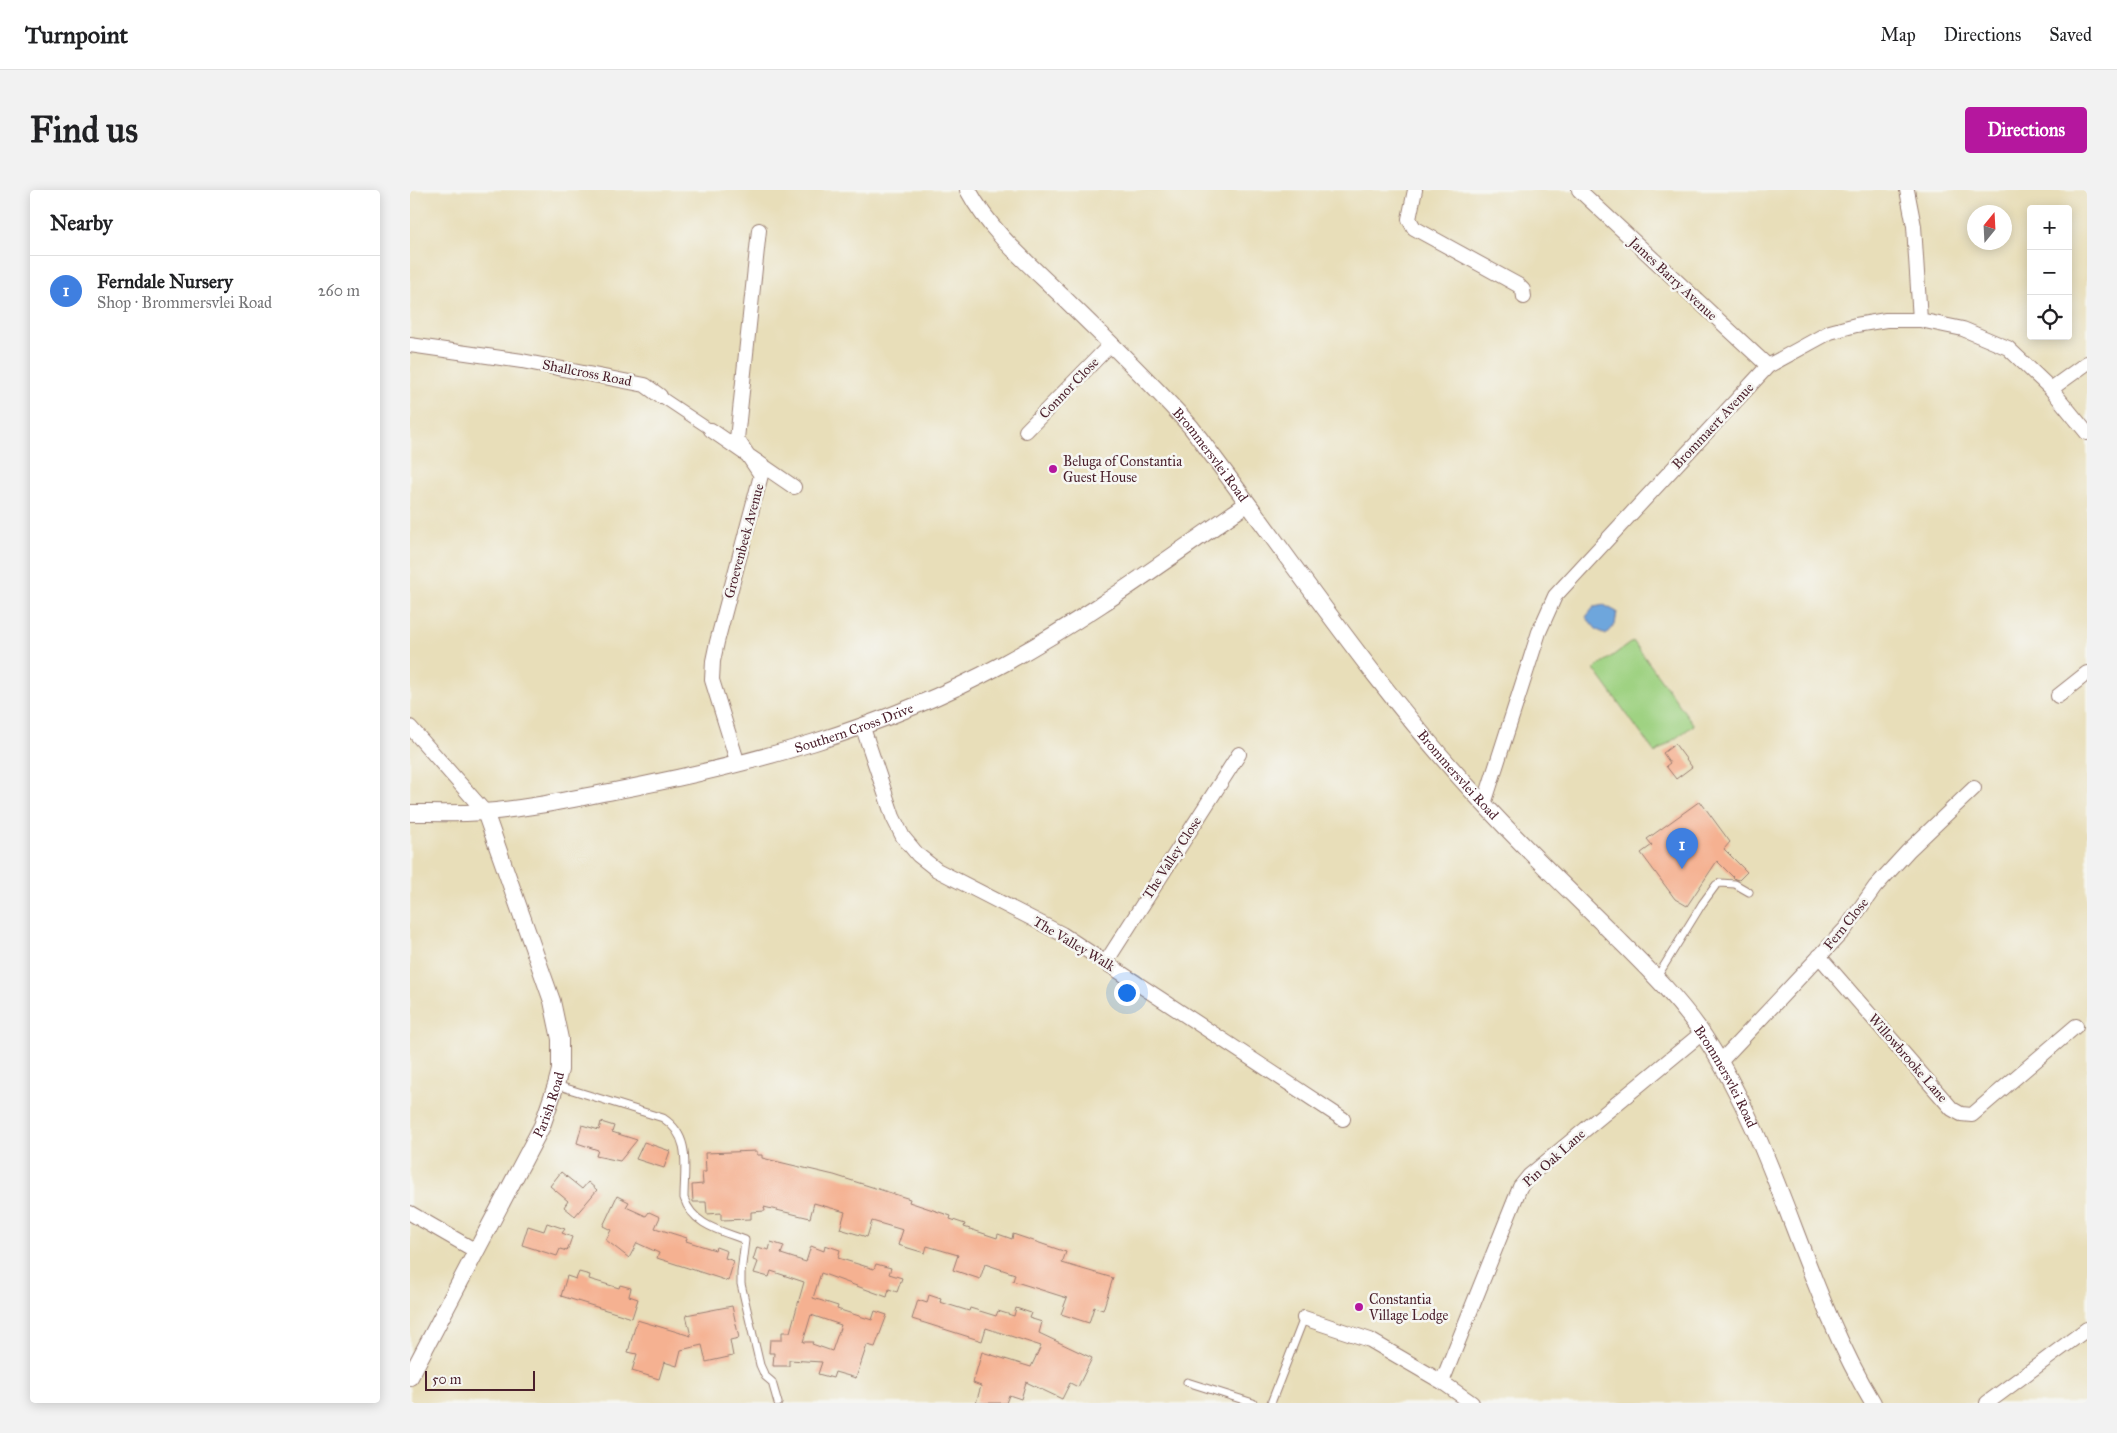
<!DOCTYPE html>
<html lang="en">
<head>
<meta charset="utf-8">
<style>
  body { margin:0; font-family:"IM FELL Great Primer",serif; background:#f2f2f2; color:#202124 }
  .controls { position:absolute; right:15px; top:15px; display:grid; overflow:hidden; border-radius:5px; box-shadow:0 2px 12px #0003 }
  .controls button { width:45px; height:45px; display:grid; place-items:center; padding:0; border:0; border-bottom:1px solid #e0e0e0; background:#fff; color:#202124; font:25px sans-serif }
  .compass { position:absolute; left:1557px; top:15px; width:45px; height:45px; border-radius:50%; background:#fff; box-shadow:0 2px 12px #0003; rotate:18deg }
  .scale { position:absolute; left:15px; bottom:12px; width:110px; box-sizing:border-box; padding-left:5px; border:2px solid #4a1f2b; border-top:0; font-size:14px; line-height:18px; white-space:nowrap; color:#4a1f2b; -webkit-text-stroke:4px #f6f6f2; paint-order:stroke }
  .you { position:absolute; left:716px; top:802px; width:18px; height:18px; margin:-12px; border:4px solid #fff; border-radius:50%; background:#1a73e8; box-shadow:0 0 0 8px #1a73e833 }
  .badge { display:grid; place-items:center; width:32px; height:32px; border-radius:50%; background:#b5179e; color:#fff; font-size:16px; font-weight:700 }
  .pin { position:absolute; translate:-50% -41px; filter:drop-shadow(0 1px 2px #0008) }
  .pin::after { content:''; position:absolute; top:26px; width:18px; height:15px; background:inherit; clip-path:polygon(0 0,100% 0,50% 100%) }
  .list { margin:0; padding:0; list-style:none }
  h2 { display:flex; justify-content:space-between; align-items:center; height:65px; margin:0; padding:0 20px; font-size:21px }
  h2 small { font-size:16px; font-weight:400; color:#757577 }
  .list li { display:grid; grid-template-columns:32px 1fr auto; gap:15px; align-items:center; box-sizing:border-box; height:70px; padding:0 20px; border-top:1px solid #e0e0e0 }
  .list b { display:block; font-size:19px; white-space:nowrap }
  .list p { margin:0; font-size:16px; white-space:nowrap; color:#757577 }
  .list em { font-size:16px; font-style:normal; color:#757577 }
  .icon { flex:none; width:28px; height:28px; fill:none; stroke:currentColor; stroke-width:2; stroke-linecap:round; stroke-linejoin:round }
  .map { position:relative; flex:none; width:1677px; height:1213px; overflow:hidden; border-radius:5px }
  header { display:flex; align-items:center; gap:30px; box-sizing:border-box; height:70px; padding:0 25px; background:#fff; border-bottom:1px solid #e0e0e0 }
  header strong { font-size:24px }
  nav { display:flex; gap:28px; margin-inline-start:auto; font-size:18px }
  .intro { display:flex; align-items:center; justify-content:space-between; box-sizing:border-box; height:120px; padding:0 30px }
  h1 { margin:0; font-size:35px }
  .button { padding:12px 22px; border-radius:5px; background:#b5179e; color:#fff; font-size:18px; font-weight:700 }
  main { display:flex; gap:30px; padding:0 30px }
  aside { flex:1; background:#fff; border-radius:5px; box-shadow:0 2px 12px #0003 }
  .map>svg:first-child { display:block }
</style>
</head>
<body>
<header>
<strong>Turnpoint</strong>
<nav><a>Map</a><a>Directions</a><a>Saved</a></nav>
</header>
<div class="intro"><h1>Find us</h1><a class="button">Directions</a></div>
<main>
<aside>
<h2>Nearby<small></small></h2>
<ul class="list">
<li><span class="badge" style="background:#3f7fe0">1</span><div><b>Ferndale Nursery</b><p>Shop · Brommersvlei Road</p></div><em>260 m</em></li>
</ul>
</aside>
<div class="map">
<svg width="1677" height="1213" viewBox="0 0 1677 1213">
  <rect width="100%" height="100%" fill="#f6f6f2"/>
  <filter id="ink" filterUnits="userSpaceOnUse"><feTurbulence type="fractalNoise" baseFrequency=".02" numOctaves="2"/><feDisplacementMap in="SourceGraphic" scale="10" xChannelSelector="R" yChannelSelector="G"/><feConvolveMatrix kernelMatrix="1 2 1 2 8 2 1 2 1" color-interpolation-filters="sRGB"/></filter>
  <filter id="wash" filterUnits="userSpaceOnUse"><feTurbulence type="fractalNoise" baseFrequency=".0096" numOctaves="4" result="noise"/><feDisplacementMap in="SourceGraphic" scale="20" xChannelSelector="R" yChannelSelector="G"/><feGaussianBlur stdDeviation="1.12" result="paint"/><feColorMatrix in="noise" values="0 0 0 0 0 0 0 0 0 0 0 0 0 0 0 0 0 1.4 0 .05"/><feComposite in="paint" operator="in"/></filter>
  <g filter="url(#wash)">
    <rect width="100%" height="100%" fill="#e8deb9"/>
    <path fill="#9fd282" stroke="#747856" d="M 1223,451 L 1284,535 L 1245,563 L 1184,479 Z"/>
    <path fill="#6ea6dc" stroke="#5c6284" d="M 1194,415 L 1207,422 L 1205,435 L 1196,445 L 1186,439 L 1176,427 L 1184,417 Z"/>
    <g id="blocks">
      <path fill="#f5b191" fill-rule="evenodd" d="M 1265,554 L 1282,577 L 1266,589 L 1256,576 L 1260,573 L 1253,563 Z
        M 1290,611 L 1320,652 L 1314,659 L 1337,682 L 1329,690 L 1325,689 L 1307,671 L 1277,716 L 1265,709 L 1231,663 L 1242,655 L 1237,649 Z
        M 191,932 L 204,936 L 202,942 L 227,950 L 210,971 L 186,966 L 188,960 L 167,953 L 172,935 L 189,940 Z
        M 234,952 L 260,961 L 254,978 L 226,969 Z
        M 347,961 L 347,965 L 352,965 L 352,968 L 424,985 L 500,1009 L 499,1012 L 541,1026 L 540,1029 L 555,1034 L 554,1037 L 587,1048 L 588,1044 L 602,1049 L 603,1044 L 656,1062 L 652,1073 L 703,1088 L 693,1120 L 684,1117 L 679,1133 L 651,1124 L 657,1108 L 603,1091 L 605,1084 L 575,1074 L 570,1089 L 543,1080 L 548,1065 L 517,1056 L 515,1063 L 488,1055 L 493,1040 L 462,1031 L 457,1047 L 430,1039 L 435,1022 L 404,1013 L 400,1028 L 354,1017 L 355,1021 L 341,1022 L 341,1029 L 311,1030 L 311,1023 L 297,1024 L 296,1012 L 283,1012 L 282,995 L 293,994 L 292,982 L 296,982 L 295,963 Z
        M 151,982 L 172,999 L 178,992 L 187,1000 L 165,1026 L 154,1017 L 158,1011 L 140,996 Z
        M 207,1006 L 219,1012 L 216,1017 L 236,1026 L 239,1022 L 250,1027 L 245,1038 L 277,1048 L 276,1051 L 305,1060 L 306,1057 L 317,1061 L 315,1068 L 324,1071 L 318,1091 L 247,1068 L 249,1063 L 227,1053 L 219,1068 L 196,1050 L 201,1040 L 193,1036 Z
        M 137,1033 L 155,1039 L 152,1043 L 162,1047 L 157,1061 L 150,1059 L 147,1066 L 112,1055 L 118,1036 L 134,1041 Z
        M 361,1052 L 374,1056 L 371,1064 L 396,1072 L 401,1056 L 414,1061 L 415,1055 L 430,1060 L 428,1068 L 464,1079 L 466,1074 L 481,1078 L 479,1084 L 492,1088 L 487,1102 L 479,1099 L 477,1107 L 411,1083 L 403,1108 L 428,1116 L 427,1119 L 462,1130 L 465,1121 L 477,1125 L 465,1157 L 457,1155 L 446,1188 L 425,1182 L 423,1188 L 408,1184 L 412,1172 L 379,1170 L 379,1176 L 363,1176 L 364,1163 L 359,1163 L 360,1150 L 372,1150 L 372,1142 L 380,1142 L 394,1092 L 361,1081 L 359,1087 L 344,1083 L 348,1072 L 343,1070 L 347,1057 L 359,1060 ZM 401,1125 L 431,1135 L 422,1161 L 402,1154 L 403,1152 L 393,1152 Z
        M 169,1082 L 180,1085 L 179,1089 L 209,1098 L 210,1095 L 221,1098 L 219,1106 L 228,1109 L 222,1128 L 151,1106 L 157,1086 L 166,1089 Z
        M 519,1105 L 531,1109 L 530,1112 L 559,1121 L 560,1118 L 586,1126 L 588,1121 L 604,1126 L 606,1118 L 621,1123 L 619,1128 L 632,1132 L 629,1143 L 682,1168 L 668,1197 L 660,1193 L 652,1209 L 616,1192 L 611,1209 L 599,1205 L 596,1213 L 566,1213 L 571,1196 L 563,1193 L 572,1162 L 621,1177 L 631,1156 L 576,1138 L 572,1151 L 502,1129 L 508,1110 L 517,1113 Z
        M 322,1116 L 329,1148 L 320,1150 L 323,1166 L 296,1172 L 292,1155 L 271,1160 L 267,1176 L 254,1172 L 249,1189 L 222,1181 L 227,1164 L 218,1162 L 227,1130 L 281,1146 L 276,1125 Z"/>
    </g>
  </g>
  <g filter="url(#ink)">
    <use href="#blocks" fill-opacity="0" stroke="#997e72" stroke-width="1"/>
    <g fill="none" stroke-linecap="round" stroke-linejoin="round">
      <defs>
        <path id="service" d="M 1247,787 L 1292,714 L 1306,695 L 1310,693 L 1325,694 L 1339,702
          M 146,895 L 253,928 C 282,947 274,977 274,1008 C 282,1035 312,1041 335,1050 L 331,1083 L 331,1094 L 350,1175 L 355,1186 L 362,1192 L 368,1213
          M 777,1192 L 843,1213
          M 861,1213 L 894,1128"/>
        <path id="pedestrian" d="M 250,206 L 301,240"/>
        <path id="minor" d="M 1005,0 L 999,29 L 1004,38 L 1108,95 L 1113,100 L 1114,107
          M 1169,0 L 1358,176
          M 1497,0 L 1504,36 L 1510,130
          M 0,155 L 112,171 L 235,195 L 250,206
          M 1641,199 L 1677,173
          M 301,240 L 384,297
          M 616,241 L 701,154
          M 1648,506 L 1677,483
          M 0,537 L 75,622
          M 453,538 L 483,627 L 493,647 L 508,665 L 527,680 L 652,744 L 933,929
          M 328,574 L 302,490 L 303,471 L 307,452 L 351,285 L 327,249 L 349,40
          M 1074,614 L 1129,442 L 1145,406 L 1358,176 L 1420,142 L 1446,135 L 1476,130 L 1510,130 L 1553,139 L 1598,158 L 1641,199 L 1677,243
          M 1409,766 L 1542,919 L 1551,924 L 1562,925 L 1666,836
          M 696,772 L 829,564
          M 1310,872 L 1436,738 L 1465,697 L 1498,661 L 1564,598
          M 0,1023 L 66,1061
          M 894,1128 L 960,1150 L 1032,1192 L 1062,1213
          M 1032,1192 L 1110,997 L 1119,986 L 1292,843
          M 1577,1213 L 1677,1139"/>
        <g id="tertiary">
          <path id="s1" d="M 558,0 C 581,43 619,74 653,107 C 697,150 741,192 781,237 C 877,363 965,498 1074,614 C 1116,660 1162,703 1206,747 C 1237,778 1269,809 1294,846 C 1369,959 1393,1097 1463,1213"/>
          <path id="s2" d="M 0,623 C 24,623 49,624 73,622 C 117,619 161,609 204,601 C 339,575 471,540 593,474 C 678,428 757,369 837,314"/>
          <path id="s3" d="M 0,1187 L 132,936 L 146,895 L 150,880 L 150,849 L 142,811 L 75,622"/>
        </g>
      </defs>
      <use href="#service" stroke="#997e72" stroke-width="9"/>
      <use href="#pedestrian" stroke="#997e72" stroke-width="12"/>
      <use href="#minor" stroke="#997e72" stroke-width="16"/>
      <use href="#tertiary" stroke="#997e72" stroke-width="18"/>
      <use href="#service" stroke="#fff" stroke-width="7"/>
      <use href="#pedestrian" stroke="#fff" stroke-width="10"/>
      <use href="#minor" stroke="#fff" stroke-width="14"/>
      <use href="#tertiary" stroke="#fff" stroke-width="16"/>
    </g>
  </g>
  <g fill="#b5179e" stroke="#f6f6f2" stroke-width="2">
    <circle cx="643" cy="279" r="5"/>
    <circle cx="949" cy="1117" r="5"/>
  </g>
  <g text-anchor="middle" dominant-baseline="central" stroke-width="5" stroke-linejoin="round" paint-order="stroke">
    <g font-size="14" fill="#4a1f2b" stroke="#f6f6f2">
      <text transform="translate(1263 89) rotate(43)">James Barry Avenue</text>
      <text transform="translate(177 183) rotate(11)">Shallcross Road</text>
      <text transform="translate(659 198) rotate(-46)">Connor Close</text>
      <text transform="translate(1303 236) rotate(-47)">Brommaert Avenue</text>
      <text stroke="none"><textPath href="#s1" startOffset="360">Brommersvlei Road</textPath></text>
      <text transform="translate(334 351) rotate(-75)">Groevenbeek Avenue</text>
      <text stroke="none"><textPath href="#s2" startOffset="454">Southern Cross Drive</textPath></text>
      <text stroke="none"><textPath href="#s1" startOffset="765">Brommersvlei Road</textPath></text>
      <text transform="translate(762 668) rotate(-57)">The Valley Close</text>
      <text transform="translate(1436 734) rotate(-51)">Fern Close</text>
      <text transform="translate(664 754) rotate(31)">The Valley Walk</text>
      <text transform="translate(1498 868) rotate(49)">Willowbrooke Lane</text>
      <text stroke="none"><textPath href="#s1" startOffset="1170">Brommersvlei Road</textPath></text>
      <text stroke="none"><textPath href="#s3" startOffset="306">Parish Road</textPath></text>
      <text transform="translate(1144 968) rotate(-42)">Pin Oak Lane</text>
    </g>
    <g font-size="14" fill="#4a1f2b" stroke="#f6f6f2" text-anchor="start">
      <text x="653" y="271">Beluga of Constantia<tspan x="653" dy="16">Guest House</tspan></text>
      <text x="959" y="1109">Constantia<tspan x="959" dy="16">Village Lodge</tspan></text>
    </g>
  </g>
</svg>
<div class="controls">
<button>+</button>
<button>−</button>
<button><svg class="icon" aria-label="locate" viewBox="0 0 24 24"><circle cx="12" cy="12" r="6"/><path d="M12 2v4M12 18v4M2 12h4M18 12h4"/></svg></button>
</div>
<svg class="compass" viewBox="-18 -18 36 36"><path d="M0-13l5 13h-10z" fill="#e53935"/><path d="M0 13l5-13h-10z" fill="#757577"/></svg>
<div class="scale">50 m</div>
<div class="you"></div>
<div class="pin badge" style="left:1272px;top:679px;background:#3f7fe0">1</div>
</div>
</main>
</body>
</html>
